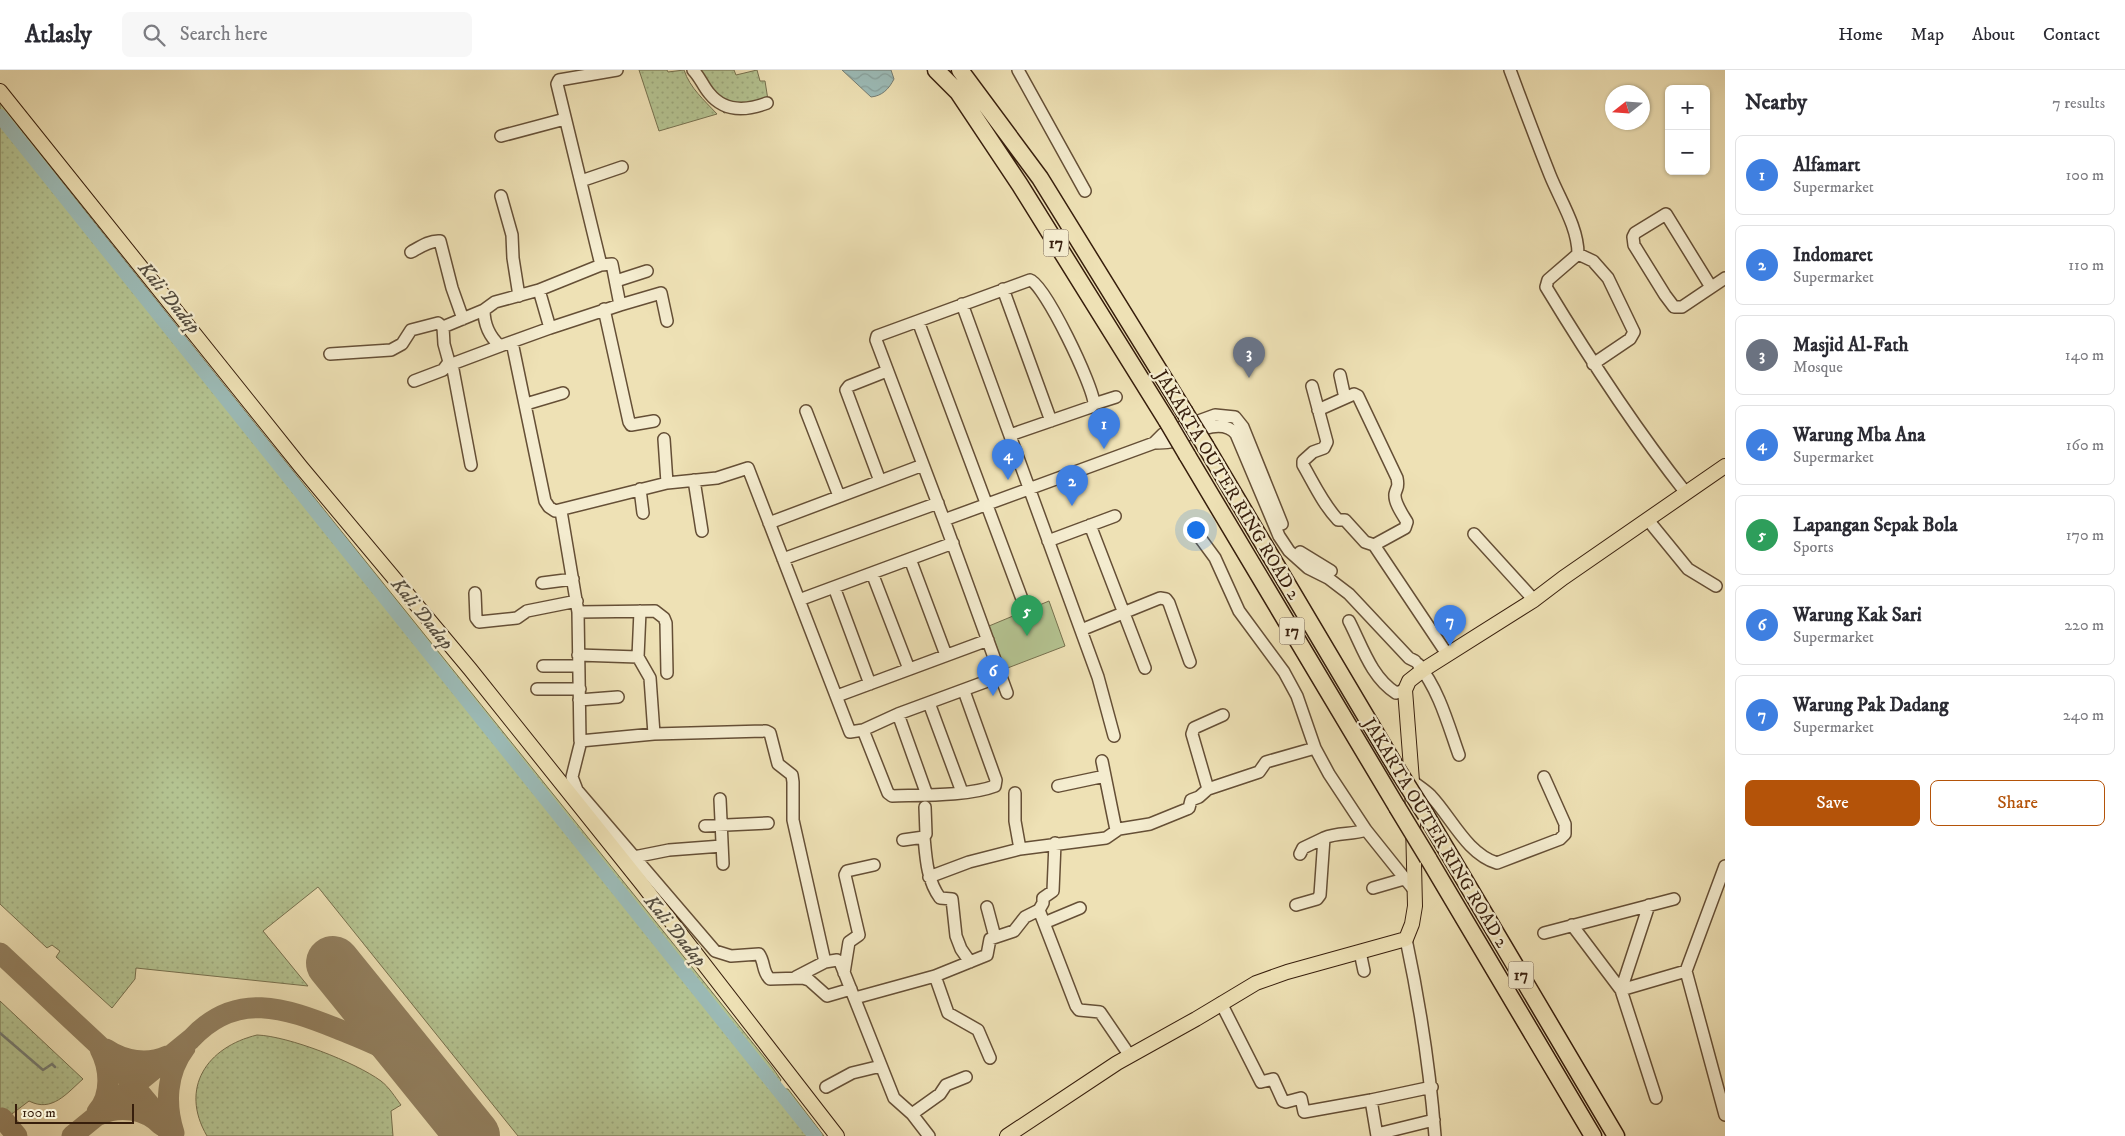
<!DOCTYPE html>
<html lang="en">
<head>
<meta charset="utf-8">
<style>
  body { margin:0; font-family:"IM FELL DW Pica",serif; background:#f7f7f7; color:#2b2b33 }
  .controls { position:absolute; right:15px; top:15px; display:grid; overflow:hidden; border-radius:8px; box-shadow:0 1px 4px #0004 }
  .controls button { width:45px; height:45px; display:grid; place-items:center; padding:0; border:0; border-bottom:1px solid #e1e1e2; background:#fff; color:#2b2b33; font:25px sans-serif }
  .compass { position:absolute; left:1605px; top:15px; width:45px; height:45px; border-radius:50%; background:#fff; box-shadow:0 1px 4px #0004; rotate:253deg }
  .scale { position:absolute; left:15px; bottom:12px; width:119px; box-sizing:border-box; padding-left:5px; border:2px solid #371e0c; border-top:0; font-size:14px; line-height:18px; white-space:nowrap; color:#371e0c; -webkit-text-stroke:4px #f4eccf; paint-order:stroke }
  .you { position:absolute; left:1195px; top:459px; width:18px; height:18px; margin:-12px; border:4px solid #fff; border-radius:50%; background:#1a73e8; box-shadow:0 0 0 8px #1a73e833 }
  .badge { display:grid; place-items:center; width:32px; height:32px; border-radius:50%; background:#b45309; color:#fff; font-size:16px; font-weight:700 }
  .pin { position:absolute; translate:-50% -41px; filter:drop-shadow(0 1px 2px #0008) }
  .pin::after { content:''; position:absolute; top:26px; width:18px; height:15px; background:inherit; clip-path:polygon(0 0,100% 0,50% 100%) }
  .list { margin:0; padding:0; list-style:none }
  h2 { display:flex; justify-content:space-between; align-items:center; height:65px; margin:0; padding:0 20px; font-size:21px }
  h2 small { font-size:16px; font-weight:400; color:#7c7c81 }
  .list li { display:grid; grid-template-columns:32px 1fr auto; gap:15px; align-items:center; box-sizing:border-box; height:80px; margin:0 10px 10px; padding:0 10px; border:1px solid #e1e1e2; border-radius:8px }
  .list b { display:block; font-size:19px; white-space:nowrap }
  .list p { margin:0; font-size:16px; white-space:nowrap; color:#7c7c81 }
  .list em { font-size:16px; font-style:normal; color:#7c7c81 }
  .actions { display:flex; gap:10px; padding:15px 20px }
  .actions a { flex:1; padding:11px 0; border:1px solid #b45309; border-radius:8px; text-align:center; font-size:18px; color:#b45309 }
  .actions .main { background:#b45309; color:#fff }
  .icon { flex:none; width:28px; height:28px; fill:none; stroke:currentColor; stroke-width:2; stroke-linecap:round; stroke-linejoin:round }
  .map { position:relative; flex:none; width:1725px; height:1066px; overflow:hidden }
  header { display:flex; align-items:center; gap:30px; box-sizing:border-box; height:70px; padding:0 25px; background:#fff; border-bottom:1px solid #e1e1e2 }
  header strong { font-size:24px }
  nav { display:flex; gap:28px; margin-inline-start:auto; font-size:18px }
  .search { width:350px; height:45px; background:#f7f7f7; display:flex; align-items:center; gap:12px; box-sizing:border-box; padding:0 18px; border-radius:8px; color:#7c7c81; font-size:19px }
  main { display:flex }
  aside { flex:1; background:#fff }
  .map>svg:first-child { display:block }
</style>
</head>
<body>
<header>
<strong>Atlasly</strong>
<div class="search"><svg class="icon" aria-label="search" viewBox="0 0 24 24"><circle cx="10" cy="10" r="6"/><path d="M15 15l6 6"/></svg>Search here</div>
<nav><a>Home</a><a>Map</a><a>About</a><a>Contact</a></nav>
</header>
<main>
<div class="map">
<svg width="1725" height="1066" viewBox="0 0 1725 1066">
  <defs>
    <pattern id="grass-dots" width="8" height="8" patternUnits="userSpaceOnUse" patternTransform="scale(1.25)"><rect width="8" height="8" fill="#b4c391"/><path d="M2 2h.1M6 6h.1" fill="none" stroke="#9ba77c" stroke-width="1.8" stroke-linecap="round"/></pattern>
    <pattern id="water-waves" width="16" height="10" patternUnits="userSpaceOnUse" patternTransform="scale(1.25)"><rect width="16" height="10" fill="#9cbbb7"/><path d="M0 5q4-4 8 0t8 0" fill="none" stroke="#87a09c"/></pattern>
  </defs>
  <rect width="100%" height="100%" fill="#eee1b5"/>
  <filter id="stains"><feTurbulence type="fractalNoise" baseFrequency=".004" numOctaves="4"/><feColorMatrix values="0 0 0 0 .2 0 0 0 0 .09 0 0 0 0 .02 0 0 0 .5 -.17"/></filter>
  <radialGradient id="worn" r=".72"><stop offset=".6" stop-color="#630" stop-opacity="0"/><stop offset="1" stop-color="#630" stop-opacity=".3"/></radialGradient>
  <path fill="url(#grass-dots)" stroke="#76704e" d="M 639,0 L 667,0 L 668,2 L 684,0 C 690,18 704,30 717,44 L 659,61 Z
    M 690,0 L 734,0 L 736,5 L 757,0 L 760,11 L 765,11 L 768,30 L 724,43 Z
    M 0,33 C 255,357 515,675 772,997 L 781,1010 L 778,1014 L 782,1019 L 788,1019 L 824,1066 L 518,1066 L 318,817 L 263,861 L 308,916 L 136,898 L 135,909 L 112,938 L 56,887 L 60,881 L 52,875 L 47,878 L 0,834 Z
    M 0,931 L 83,1009 C 67,1023 52,1043 29,1031 L 0,1053 Z
    M 257,965 C 288,966 355,992 381,1011 C 389,1017 395,1027 401,1035 L 391,1041 L 393,1066 L 207,1066 C 179,1018 207,977 257,965 Z"/>
  <path fill="#b4c391" stroke="#76704e" d="M 1049,531 L 1065,576 L 1005,599 L 989,556 Z"/>
  <path fill="url(#water-waves)" stroke="#747c73" d="M 842,0 L 891,0 L 894,9 C 889,19 882,26 871,27 Z"/>
  <g fill="none" stroke-linecap="round" stroke-linejoin="round">
    <path stroke="#747c73" stroke-width="2.5" d="M 0,963 L 43,1000 L 52,994 L 55,997"/>
    <path stroke="#9cbbb7" stroke-width="14" d="M 0,46 L 815,1066"/>
    <path stroke="#928060" stroke-width="21" d="M 0,883 L 105,981 L 149,1034 L 171,1066
      M 106,979 C 124,991 147,995 167,986
      M 441,1027 L 450,1045 L 450,1066
      M 97,1042 C 112,1025 110,998 100,979
      M 99,1045 C 120,1035 145,1039 161,1055
      M 2,1048 L 17,1066
      M 174,1063 C 165,1035 166,1003 185,978
      M 72,1066 L 191,969 C 236,920 285,938 338,959 C 360,968 383,976 402,991 C 415,1001 427,1013 439,1024"/>
    <path stroke="#928060" stroke-width="54" d="M 333,893 L 473,1066"/>
    <defs>
      <path id="minor" d="M 693,0 C 700,7 703,16 709,23 C 724,42 746,41 767,33
        M 1018,0 L 1085,121
        M 1510,0 C 1523,35 1536,70 1550,105 C 1560,130 1578,157 1578,184 L 1548,210 L 1546,217 C 1589,288 1634,357 1686,423
        M 501,66 L 565,49
        M 581,111 L 622,97
        M 501,126 L 512,165 L 513,188 L 519,226
        M 411,182 C 420,177 430,170 440,171 L 452,218 L 463,249
        M 1578,184 L 1593,191 L 1608,208 L 1634,262 L 1630,269 L 1593,294
        M 601,195 L 557,14 L 559,10 L 617,0
        M 616,211 L 647,201
        M 1711,217 L 1666,144 L 1635,163 L 1633,167 L 1634,175 L 1665,225 L 1674,237 L 1682,237 L 1725,208
        M 1003,219 L 1051,351
        M 962,234 L 1098,607 L 1114,666
        M 620,235 L 661,223 L 667,251
        M 604,239 L 629,352 L 631,355 L 654,351
        M 484,240 C 484,255 489,266 500,276 L 550,258 L 539,220
        M 918,251 L 877,266 L 876,270 L 944,450 L 1007,623
        M 512,272 L 545,431 L 549,437 L 555,441 L 667,413 L 717,408 L 748,398 L 850,662 L 863,660 L 898,644 L 1001,606
        M 500,276 L 452,294 L 449,292 L 444,274 L 443,257 L 484,240 L 495,232 L 539,220 L 601,195 L 612,194 L 620,235 L 550,258
        M 330,284 L 391,280 L 402,274 L 411,260 L 438,253 L 443,257
        M 452,294 L 471,395
        M 414,311 L 443,300 L 449,292
        M 1312,316 L 1327,372 L 1324,378 L 1313,382 L 1303,391 L 1303,395 C 1314,414 1323,434 1338,450 L 1345,450 L 1365,472 L 1374,475 L 1447,584
        M 1345,328 L 1354,324 L 1358,326 L 1397,408 C 1399,418 1397,416 1395,424 C 1394,433 1403,445 1407,452 L 1405,458 L 1374,475
        M 526,334 L 563,323
        M 1094,334 L 1116,327
        M 1318,340 L 1345,328 L 1340,305
        M 806,341 L 839,426
        M 1010,365 L 1091,337 L 1094,334 C 1094,317 1044,213 1030,210 L 918,251 L 1022,529
        M 664,369 L 667,413
        M 1154,373 L 1163,364 L 1215,345 L 1235,347 L 1243,357 L 1282,454
        M 694,410 L 702,461
        M 880,411 L 846,320 L 849,316 L 887,301
        M 640,419 L 643,443
        M 561,441 L 578,542 L 580,671 L 654,664 L 766,661 L 770,663 L 778,694 L 792,705 L 793,712 L 793,750 L 825,892
        M 944,450 L 1154,373 C 1159,373 1165,373 1170,372 C 1188,366 1221,345 1236,364 L 1279,466 L 1289,481 L 1308,498 L 1328,508 L 1349,524 L 1409,588 L 1415,591
        M 1648,450 L 1688,499 L 1716,516
        M 769,453 L 923,395
        M 1090,455 L 1145,598
        M 1474,464 L 1534,530
        M 1201,469 L 1215,488 L 1239,541 L 1284,602 L 1297,626 L 1315,678 L 1329,704 L 1366,760 L 1414,820
        M 1048,471 L 1115,446
        M 1300,482 L 1331,501
        M 783,489 L 938,433
        M 910,489 L 946,585
        M 872,503 L 909,599
        M 542,513 L 573,509
        M 834,517 L 870,614
        M 475,523 L 476,548 L 479,552 L 517,548 L 527,541 L 577,531
        M 799,530 L 953,473
        M 578,542 L 655,541 L 664,548 L 666,553 L 667,603
        M 1349,551 C 1362,576 1371,607 1396,623 L 1405,620
        M 1081,560 L 1160,528 L 1166,529 L 1169,533 L 1190,592
        M 578,585 L 638,587 L 650,608 L 654,664
        M 638,587 L 640,541
        M 1418,594 C 1439,620 1448,654 1459,685
        M 543,596 L 578,596
        M 537,619 L 580,619
        M 837,626 L 988,570
        M 579,630 L 618,627
        M 929,633 L 962,722
        M 898,644 L 927,725
        M 863,660 L 888,723 L 892,726 C 921,725 969,726 995,716 L 996,710 L 964,621
        M 581,671 L 572,707 L 577,720 L 715,881 L 731,886 L 759,884 C 765,892 762,902 770,909 L 803,908 L 809,910 L 827,926 L 851,919
        M 1102,691 L 1116,760
        M 1412,711 C 1418,716 1425,720 1431,726 C 1451,747 1467,784 1497,793 L 1560,769 L 1565,764 L 1565,754 L 1544,707
        M 1058,716 L 1105,706
        M 1208,719 L 1192,664 L 1194,658 L 1223,645
        M 1015,723 L 1015,751 L 1020,779
        M 720,729 L 723,794
        M 705,756 L 768,753
        M 924,767 C 926,789 927,810 940,828 L 952,829 L 956,866 L 961,879 L 970,892
        M 903,770 L 924,767 L 926,764 L 925,737
        M 1300,784 L 1303,778 L 1324,768
        M 634,787 L 669,780 L 722,776
        M 1725,796 L 1686,901 L 1725,1045
        M 929,807 L 969,792 L 1020,779 L 1106,768 L 1119,759 L 1150,754 L 1187,739 L 1189,738 L 1191,730 L 1199,727 L 1208,719 L 1259,702 L 1266,692 L 1315,678
        M 1373,818 L 1404,809
        M 1296,835 L 1317,829 L 1320,825 L 1324,768 C 1338,762 1352,765 1366,760
        M 1649,835 L 1621,920 L 1656,1028
        M 987,837 L 995,867
        M 1039,840 L 1076,936 L 1079,940 L 1100,942 L 1130,986
        M 1044,853 L 1080,838
        M 1572,855 L 1621,920 L 1686,901
        M 1544,863 L 1674,829
        M 1406,869 C 1420,935 1430,999 1435,1066
        M 1360,882 L 1364,901
        M 844,903 L 849,872 L 859,865 L 845,805 L 847,801 L 874,795
        M 935,906 L 948,943 L 978,960 L 990,988
        M 796,907 L 825,892 L 837,890 L 840,892 L 894,1028 L 912,1044 L 929,1066
        M 855,928 L 935,906 L 987,885 L 990,869 L 1014,861 L 1025,847 L 1039,840 L 1043,833 L 1043,828 L 1053,821 L 1055,773
        M 1221,933 L 1261,1012 L 1273,1009 L 1283,1031 L 1286,1032 L 1301,1028 L 1304,1042 L 1371,1030 L 1432,1017
        M 826,1017 L 852,1003 L 881,996
        M 1371,1030 L 1377,1066
        M 912,1044 L 940,1024 L 946,1015 L 966,1007
        M 1377,1064 L 1434,1050"/>
      <path id="major" d="M 0,21 L 301,397 L 470,599 L 642,814 L 837,1066
        M 1007,1066 L 1117,993 L 1196,949 L 1256,913 L 1287,902 L 1406,869 L 1412,854 L 1415,836 L 1412,711 L 1405,620 L 1409,611 L 1423,600 L 1534,530 L 1563,508 L 1725,396"/>
      <path id="highway" d="M 936,0 L 958,22 L 1020,115 L 1167,351
        M 960,0 L 1040,108 L 1184,341
        M 1206,377 L 1397,699
        M 1187,385 L 1397,737
        M 1426,745 L 1616,1066
        M 1428,788 L 1593,1066"/>
    </defs>
    <use href="#minor" stroke="#654f36" stroke-width="14"/>
    <use href="#major" stroke="#371e0c" stroke-width="16"/>
    <use href="#highway" stroke="#371e0c" stroke-width="19"/>
    <use href="#minor" stroke="#f4eccf" stroke-width="11"/>
    <use href="#major" stroke="#eee1b5" stroke-width="14"/>
    <use href="#highway" stroke="#eee1b5" stroke-width="16"/>
    <defs>
      <path id="highway-bridge" d="M 1184,341 L 1206,377
        M 1167,351 L 1187,385
        M 1397,699 L 1426,745
        M 1397,737 L 1428,788"/>
    </defs>
    <use href="#highway-bridge" stroke="#371e0c" stroke-width="19" stroke-linecap="butt"/>
    <use href="#highway-bridge" stroke="#eee1b5" stroke-width="16"/>
  </g>
  <g text-anchor="middle" dominant-baseline="central" stroke-width="4.5" stroke-linejoin="round" paint-order="stroke">
    <g fill="#f4eccf" stroke="#705c46" stroke-width="1">
      <rect x="1043.5" y="159.5" width="25" height="27" rx="4"/>
      <rect x="1279.5" y="547.5" width="25" height="27" rx="4"/>
      <rect x="1508.5" y="891.5" width="25" height="27" rx="4"/>
    </g>
    <g font-size="16" font-weight="bold" fill="#371e0c">
      <text x="1056" y="173">17</text>
      <text x="1292" y="561">17</text>
      <text x="1521" y="905">17</text>
    </g>
    <g font-size="18" fill="#371e0c" stroke="#f4eccf">
      <text transform="translate(1227 415) rotate(59)">JAKARTA OUTER RING ROAD 2</text>
      <text transform="translate(1435 763) rotate(59)">JAKARTA OUTER RING ROAD 2</text>
    </g>
    <g font-size="19" font-style="italic" fill="#554d3f" stroke="#f4eccf">
      <text transform="translate(169 228) rotate(51)">Kali Dadap</text>
      <text transform="translate(422 544) rotate(51)">Kali Dadap</text>
      <text transform="translate(675 861) rotate(51)">Kali Dadap</text>
    </g>
  </g>
  <rect width="100%" height="100%" filter="url(#stains)"/>
  <rect width="100%" height="100%" fill="url(#worn)"/>
</svg>
<div class="controls">
<button>+</button>
<button>−</button>
</div>
<svg class="compass" viewBox="-18 -18 36 36"><path d="M0-13l5 13h-10z" fill="#e53935"/><path d="M0 13l5-13h-10z" fill="#7c7c81"/></svg>
<div class="scale">100 m</div>
<div class="you"></div>
<div class="pin badge" style="left:1104px;top:379px;background:#3f7fe0">1</div>
<div class="pin badge" style="left:1072px;top:436px;background:#3f7fe0">2</div>
<div class="pin badge" style="left:1249px;top:308px;background:#6b7280">3</div>
<div class="pin badge" style="left:1008px;top:410px;background:#3f7fe0">4</div>
<div class="pin badge" style="left:1027px;top:566px;background:#2e9e5b">5</div>
<div class="pin badge" style="left:993px;top:626px;background:#3f7fe0">6</div>
<div class="pin badge" style="left:1450px;top:576px;background:#3f7fe0">7</div>
</div>
<aside>
<h2>Nearby<small>7 results</small></h2>
<ul class="list">
<li><span class="badge" style="background:#3f7fe0">1</span><div><b>Alfamart</b><p>Supermarket</p></div><em>100 m</em></li>
<li><span class="badge" style="background:#3f7fe0">2</span><div><b>Indomaret</b><p>Supermarket</p></div><em>110 m</em></li>
<li><span class="badge" style="background:#6b7280">3</span><div><b>Masjid Al-Fath</b><p>Mosque</p></div><em>140 m</em></li>
<li><span class="badge" style="background:#3f7fe0">4</span><div><b>Warung Mba Ana</b><p>Supermarket</p></div><em>160 m</em></li>
<li><span class="badge" style="background:#2e9e5b">5</span><div><b>Lapangan Sepak Bola</b><p>Sports</p></div><em>170 m</em></li>
<li><span class="badge" style="background:#3f7fe0">6</span><div><b>Warung Kak Sari</b><p>Supermarket</p></div><em>220 m</em></li>
<li><span class="badge" style="background:#3f7fe0">7</span><div><b>Warung Pak Dadang</b><p>Supermarket</p></div><em>240 m</em></li>
</ul>
<div class="actions"><a class="main">Save</a><a>Share</a></div>
</aside>
</main>
</body>
</html>
